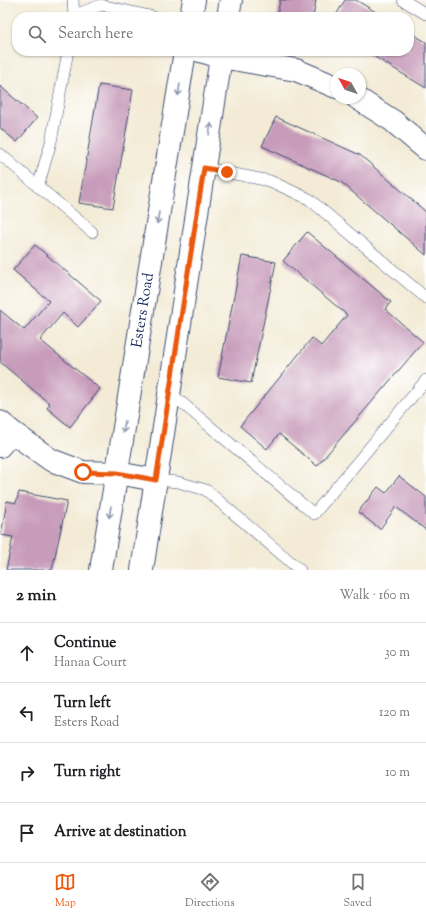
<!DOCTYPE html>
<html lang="en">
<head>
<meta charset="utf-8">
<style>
  body { margin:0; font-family:"Sorts Mill Goudy",serif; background:#f2f2f2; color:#202124 }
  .compass { position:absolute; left:330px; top:68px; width:36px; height:36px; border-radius:50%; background:#fff; box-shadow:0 1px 3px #0004; rotate:310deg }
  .stop { position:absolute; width:12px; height:12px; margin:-9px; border:3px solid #ea580c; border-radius:50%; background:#fff }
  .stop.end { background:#ea580c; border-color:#fff; box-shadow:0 1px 4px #0008 }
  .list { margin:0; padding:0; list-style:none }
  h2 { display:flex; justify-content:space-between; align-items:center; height:52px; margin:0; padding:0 16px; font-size:17px }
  h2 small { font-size:13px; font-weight:400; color:#757577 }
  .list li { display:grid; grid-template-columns:26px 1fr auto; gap:12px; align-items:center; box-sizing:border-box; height:60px; padding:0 16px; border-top:1px solid #e0e0e0 }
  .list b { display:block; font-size:15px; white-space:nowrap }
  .list p { margin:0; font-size:13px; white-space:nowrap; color:#757577 }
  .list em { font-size:13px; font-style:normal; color:#757577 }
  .icon { flex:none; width:22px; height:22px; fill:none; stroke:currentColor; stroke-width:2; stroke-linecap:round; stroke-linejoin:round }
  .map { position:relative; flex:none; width:426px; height:570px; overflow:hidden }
  .search { position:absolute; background:#fff; box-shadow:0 1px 3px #0004; left:12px; right:12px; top:12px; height:44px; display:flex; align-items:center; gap:10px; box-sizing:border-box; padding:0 14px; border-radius:16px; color:#757577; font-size:15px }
  .sheet { height:292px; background:#fff }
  nav { display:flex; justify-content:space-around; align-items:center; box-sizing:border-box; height:56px; border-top:1px solid #e0e0e0; background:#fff; font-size:11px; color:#757577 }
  nav a { display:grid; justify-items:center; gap:2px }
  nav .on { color:#ea580c }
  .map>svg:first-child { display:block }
</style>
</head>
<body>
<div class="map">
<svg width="426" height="570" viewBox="0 0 426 570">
  <rect width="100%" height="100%" fill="#fff"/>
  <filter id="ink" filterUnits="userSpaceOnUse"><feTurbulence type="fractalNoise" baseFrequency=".025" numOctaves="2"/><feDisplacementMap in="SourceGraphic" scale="8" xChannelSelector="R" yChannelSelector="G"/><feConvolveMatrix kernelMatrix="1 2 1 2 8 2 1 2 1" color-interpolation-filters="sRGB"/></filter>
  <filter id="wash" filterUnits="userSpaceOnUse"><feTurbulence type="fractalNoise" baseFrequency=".012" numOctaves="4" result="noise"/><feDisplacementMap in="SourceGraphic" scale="16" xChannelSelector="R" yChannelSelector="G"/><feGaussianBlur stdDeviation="0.9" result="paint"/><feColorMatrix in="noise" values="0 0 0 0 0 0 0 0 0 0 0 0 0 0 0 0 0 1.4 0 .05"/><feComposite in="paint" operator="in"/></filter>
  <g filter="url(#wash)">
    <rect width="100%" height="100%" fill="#f3ebd6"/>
    <g id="blocks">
      <path fill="#c79bba" d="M 280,0 L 316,0 L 313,17 L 277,17 Z
        M 345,0 L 356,0 L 384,17 L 335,17 Z
        M 409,32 L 426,42 L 426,88 L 365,51 L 409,51 Z
        M 99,85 L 133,90 L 113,208 L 79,203 Z
        M 0,86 L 37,118 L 17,142 L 0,128 Z
        M 276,117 L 360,155 L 426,212 L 426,255 L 341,182 L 262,146 Z
        M 307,232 L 391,302 L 385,309 L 423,342 L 317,466 L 279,434 L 267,449 L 240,426 L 312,338 L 321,346 L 347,315 L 283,261 Z
        M 35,245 L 101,301 L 78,327 L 63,313 L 40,340 L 100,389 L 70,427 L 47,408 L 50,404 L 0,362 L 0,310 L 24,330 L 49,301 L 13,270 Z
        M 242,256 L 276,262 L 251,383 L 218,377 Z
        M 399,476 L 426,497 L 426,530 L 396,507 L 380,529 L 358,512 L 378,487 L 386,493 Z
        M 19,492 L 67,501 L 52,570 L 6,570 L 13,537 L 1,535 L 7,501 L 16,503 Z"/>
    </g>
  </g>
  <g filter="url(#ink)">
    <use href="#blocks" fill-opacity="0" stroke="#3b4b70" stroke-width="1"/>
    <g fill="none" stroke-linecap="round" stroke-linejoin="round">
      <defs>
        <path id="service" d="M 73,0 L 74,17
          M 403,0 L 426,14
          M 75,15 L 101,5 L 154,17
          M 0,154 L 92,232
          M 204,168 L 270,181 L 309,199 L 426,298
          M 38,187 L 51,142 L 68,51
          M 169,392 L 314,514 L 426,380
          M 156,480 L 178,482 L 206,490 L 300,570"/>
        <path id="minor" d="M 0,422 L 12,432 L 51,460 L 83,472 L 117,473 L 156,480
          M 0,446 L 12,432"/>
        <g id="tertiary">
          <path d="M 191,17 L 194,0"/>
          <path d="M 228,17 L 231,0"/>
          <path d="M 200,51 L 221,57 L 296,70 L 336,87"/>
          <path d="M 357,98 L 393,121 L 426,149"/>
          <path id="s1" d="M 101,570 L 185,51"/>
          <path d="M 142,570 L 222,51"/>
        </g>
      </defs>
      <use href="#service" stroke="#3b4b70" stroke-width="12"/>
      <use href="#minor" stroke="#3b4b70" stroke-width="24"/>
      <use href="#tertiary" stroke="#3b4b70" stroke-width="24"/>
      <use href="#service" stroke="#fff" stroke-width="11"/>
      <use href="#minor" stroke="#fff" stroke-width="22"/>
      <use href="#tertiary" stroke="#fff" stroke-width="22"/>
    </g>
    <defs><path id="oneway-shaft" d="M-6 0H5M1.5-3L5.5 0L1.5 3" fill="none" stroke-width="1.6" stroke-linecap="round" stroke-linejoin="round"/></defs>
    <g stroke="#8d97ae">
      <use href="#oneway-shaft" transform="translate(179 90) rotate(99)"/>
      <use href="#oneway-shaft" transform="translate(210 129) rotate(-81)"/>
      <use href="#oneway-shaft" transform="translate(158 218) rotate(99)"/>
      <use href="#oneway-shaft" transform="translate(124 427) rotate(99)"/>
      <use href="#oneway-shaft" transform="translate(110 512) rotate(99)"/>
    </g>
  </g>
  <g fill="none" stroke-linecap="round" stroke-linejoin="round" filter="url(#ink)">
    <path stroke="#ea580c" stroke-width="5" d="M 83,472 L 117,473 L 156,480 L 204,168 L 227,172"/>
  </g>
  <g text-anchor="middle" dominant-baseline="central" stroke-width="3.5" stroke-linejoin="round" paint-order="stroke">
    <g font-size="15" fill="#1b2f5e" stroke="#fff">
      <text stroke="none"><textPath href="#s1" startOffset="263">Esters Road</textPath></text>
    </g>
  </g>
</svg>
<svg class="compass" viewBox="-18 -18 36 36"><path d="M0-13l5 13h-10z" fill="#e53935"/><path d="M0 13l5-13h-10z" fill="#757577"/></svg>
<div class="stop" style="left:83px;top:472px"></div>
<div class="stop end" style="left:227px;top:172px"></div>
<div class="search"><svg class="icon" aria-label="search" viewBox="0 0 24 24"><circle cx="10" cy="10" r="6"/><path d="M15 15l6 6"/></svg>Search here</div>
</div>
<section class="sheet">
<h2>2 min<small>Walk · 160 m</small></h2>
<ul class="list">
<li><svg class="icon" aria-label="ahead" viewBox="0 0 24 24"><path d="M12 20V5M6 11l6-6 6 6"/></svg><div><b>Continue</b><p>Hanaa Court</p></div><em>30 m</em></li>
<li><svg class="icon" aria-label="left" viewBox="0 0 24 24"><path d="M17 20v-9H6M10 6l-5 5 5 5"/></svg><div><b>Turn left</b><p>Esters Road</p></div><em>120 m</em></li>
<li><svg class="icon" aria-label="right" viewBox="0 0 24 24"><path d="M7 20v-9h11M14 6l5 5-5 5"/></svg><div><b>Turn right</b></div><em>10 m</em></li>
<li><svg class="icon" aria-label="arrive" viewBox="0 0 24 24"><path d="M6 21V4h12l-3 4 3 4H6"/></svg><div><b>Arrive at destination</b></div></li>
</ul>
</section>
<nav>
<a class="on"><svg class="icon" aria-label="map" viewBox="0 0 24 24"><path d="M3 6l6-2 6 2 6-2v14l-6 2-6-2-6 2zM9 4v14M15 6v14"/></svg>Map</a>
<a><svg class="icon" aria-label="directions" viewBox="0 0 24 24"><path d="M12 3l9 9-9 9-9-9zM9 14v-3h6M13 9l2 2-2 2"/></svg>Directions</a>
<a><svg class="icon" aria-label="saved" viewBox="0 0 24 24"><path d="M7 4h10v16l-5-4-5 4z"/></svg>Saved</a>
</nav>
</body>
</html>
